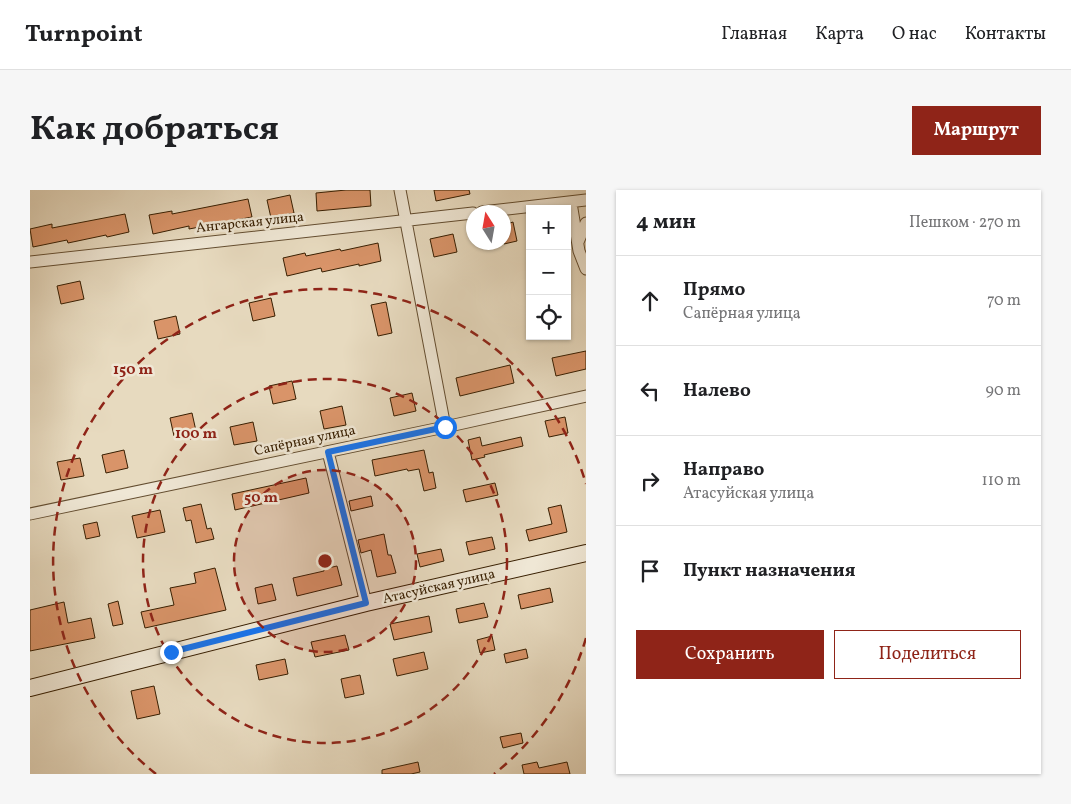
<!DOCTYPE html>
<html lang="ru">
<head>
<meta charset="utf-8">
<style>
  body { margin:0; font-family:Vollkorn,serif; background:#f6f6f6; color:#202124 }
  .controls { position:absolute; right:15px; top:15px; display:grid; overflow:hidden; border-radius:0px; box-shadow:0 1px 4px #0004 }
  .controls button { width:45px; height:45px; display:grid; place-items:center; padding:0; border:0; border-bottom:1px solid #e0e0e0; background:#fff; color:#202124; font:25px sans-serif }
  .compass { position:absolute; left:436px; top:15px; width:45px; height:45px; border-radius:50%; background:#fff; box-shadow:0 1px 4px #0004; rotate:349deg }
  .stop { position:absolute; width:15px; height:15px; margin:-11px; border:4px solid #1a73e8; border-radius:50%; background:#fff }
  .stop.end { background:#1a73e8; border-color:#fff; box-shadow:0 1px 5px #0008 }
  .list { margin:0; padding:0; list-style:none }
  h2 { display:flex; justify-content:space-between; align-items:center; height:65px; margin:0; padding:0 20px; font-size:21px }
  h2 small { font-size:16px; font-weight:400; color:#757577 }
  .list li { display:grid; grid-template-columns:32px 1fr auto; gap:15px; align-items:center; box-sizing:border-box; height:90px; padding:0 20px; border-top:1px solid #e0e0e0 }
  .list b { display:block; font-size:19px; white-space:nowrap }
  .list p { margin:0; font-size:16px; white-space:nowrap; color:#757577 }
  .list em { font-size:16px; font-style:normal; color:#757577 }
  .actions { display:flex; gap:10px; padding:15px 20px }
  .actions a { flex:1; padding:11px 0; border:1px solid #8f2418; border-radius:0px; text-align:center; font-size:18px; color:#8f2418 }
  .actions .main { background:#8f2418; color:#fff }
  .icon { flex:none; width:28px; height:28px; fill:none; stroke:currentColor; stroke-width:2; stroke-linecap:round; stroke-linejoin:round }
  .map { position:relative; flex:none; width:556px; height:584px; overflow:hidden; border-radius:0px }
  header { display:flex; align-items:center; gap:30px; box-sizing:border-box; height:70px; padding:0 25px; background:#fff; border-bottom:1px solid #e0e0e0 }
  header strong { font-size:24px }
  nav { display:flex; gap:28px; margin-inline-start:auto; font-size:18px }
  .intro { display:flex; align-items:center; justify-content:space-between; box-sizing:border-box; height:120px; padding:0 30px }
  h1 { margin:0; font-size:35px }
  .button { padding:12px 22px; border-radius:0px; background:#8f2418; color:#fff; font-size:18px; font-weight:700 }
  main { display:flex; gap:30px; padding:0 30px }
  aside { flex:1; background:#fff; border-radius:0px; box-shadow:0 1px 4px #0004 }
  .map>svg:first-child { display:block }
</style>
</head>
<body>
<header>
<strong>Turnpoint</strong>
<nav><a>Главная</a><a>Карта</a><a>О нас</a><a>Контакты</a></nav>
</header>
<div class="intro"><h1>Как добраться</h1><a class="button">Маршрут</a></div>
<main>
<div class="map">
<svg width="556" height="584" viewBox="0 0 556 584">
  <rect width="100%" height="100%" fill="#e7dabf"/>
  <filter id="stains"><feTurbulence type="fractalNoise" baseFrequency=".004" numOctaves="4"/><feColorMatrix values="0 0 0 0 .2 0 0 0 0 .09 0 0 0 0 .02 0 0 0 .5 -.17"/></filter>
  <radialGradient id="worn" r=".72"><stop offset=".6" stop-color="#630" stop-opacity="0"/><stop offset="1" stop-color="#630" stop-opacity=".3"/></radialGradient>
  <path fill="#d99469" stroke="#371e01" d="M 316,0 L 340,0 L 341,16 L 287,21 L 286,3 Z
    M 404,0 L 439,0 L 440,4 L 406,11 Z
    M 260,5 L 264,23 L 241,28 L 237,10 Z
    M 218,9 L 222,27 L 159,39 L 159,36 L 123,44 L 119,25 L 142,21 L 142,24 Z
    M 95,24 L 99,42 L 77,47 L 76,45 L 38,53 L 37,50 L 3,57 L 0,39 L 22,34 L 22,38 Z
    M 483,32 L 487,51 L 474,54 L 474,35 Z
    M 423,44 L 427,62 L 404,67 L 400,49 Z
    M 348,53 L 351,71 L 329,76 L 329,74 L 292,82 L 291,78 L 257,86 L 253,68 L 275,63 L 276,66 L 310,59 L 311,61 Z
    M 50,91 L 54,109 L 31,114 L 27,96 Z
    M 241,108 L 245,126 L 223,131 L 219,113 Z
    M 356,112 L 362,143 L 348,146 L 341,115 Z
    M 146,126 L 150,144 L 128,149 L 124,131 Z
    M 556,161 L 556,179 L 526,186 L 522,168 Z
    M 480,175 L 484,193 L 430,206 L 426,188 Z
    M 262,191 L 266,209 L 243,214 L 239,196 Z
    M 382,203 L 386,221 L 364,226 L 360,208 Z
    M 312,216 L 316,235 L 294,239 L 290,221 Z
    M 162,223 L 166,241 L 144,246 L 140,228 Z
    M 535,227 L 538,243 L 519,247 L 515,231 Z
    M 223,232 L 227,251 L 204,255 L 200,237 Z
    M 450,247 L 452,256 L 491,247 L 493,256 L 454,265 L 455,267 L 442,270 L 438,250 Z
    M 94,260 L 98,278 L 76,283 L 72,265 Z
    M 394,260 L 399,283 L 403,282 L 406,298 L 394,301 L 389,279 L 378,281 L 377,279 L 345,286 L 342,270 Z
    M 50,268 L 54,286 L 31,290 L 27,272 Z
    M 276,288 L 279,303 L 205,320 L 202,304 Z
    M 465,293 L 468,305 L 436,312 L 433,300 Z
    M 341,306 L 343,316 L 321,321 L 319,311 Z
    M 171,314 L 177,339 L 181,338 L 184,349 L 166,353 L 161,330 L 156,331 L 153,318 Z
    M 531,315 L 537,342 L 499,351 L 496,340 L 522,334 L 518,318 Z
    M 130,320 L 135,342 L 107,348 L 102,326 Z
    M 67,332 L 70,346 L 56,349 L 53,335 Z
    M 354,344 L 358,365 L 361,365 L 366,383 L 347,387 L 341,360 L 331,363 L 328,350 Z
    M 462,347 L 465,359 L 439,365 L 436,352 Z
    M 411,359 L 414,371 L 390,377 L 387,364 Z
    M 307,376 L 312,395 L 267,406 L 263,388 L 294,381 L 294,379 Z
    M 185,378 L 196,420 L 115,438 L 111,422 L 144,415 L 140,398 L 166,393 L 164,383 Z
    M 242,394 L 246,410 L 228,414 L 225,398 Z
    M 520,398 L 523,412 L 491,419 L 488,405 Z
    M 88,411 L 93,434 L 83,436 L 78,414 Z
    M 34,412 L 38,433 L 61,428 L 65,448 L 0,461 L 0,420 Z
    M 454,413 L 458,427 L 429,433 L 426,419 Z
    M 399,426 L 402,442 L 364,450 L 360,434 Z
    M 315,445 L 319,460 L 285,467 L 281,452 Z
    M 462,446 L 465,460 L 450,463 L 447,450 Z
    M 496,459 L 498,468 L 476,473 L 474,464 Z
    M 394,462 L 398,479 L 367,486 L 363,469 Z
    M 255,469 L 258,484 L 229,490 L 226,475 Z
    M 330,485 L 334,504 L 315,508 L 311,489 Z
    M 124,496 L 130,524 L 107,529 L 101,501 Z
    M 491,543 L 493,553 L 473,558 L 470,547 Z
    M 388,572 L 390,582 L 381,584 L 352,584 L 352,580 Z
    M 507,572 L 509,578 L 537,572 L 540,584 L 494,584 L 492,575 Z"/>
  <g fill="none" stroke-linecap="round" stroke-linejoin="round">
    <defs>
      <path id="street" d="M 370,0 L 415,237
        M 541,13 L 549,61 L 556,79
        M 452,22 L 556,10
        M 548,52 L 556,33
        M 0,72 L 443,23
        M 298,262 L 336,413
        M 0,324 L 415,237 L 556,206"/>
      <path id="secondary" d="M 0,498 L 336,413 L 556,363"/>
    </defs>
    <use href="#street" stroke="#634d30" stroke-width="13"/>
    <use href="#secondary" stroke="#371e01" stroke-width="18"/>
    <use href="#street" stroke="#efe7d5" stroke-width="11"/>
    <use href="#secondary" stroke="#efe7d5" stroke-width="16"/>
  </g>
  <g fill="none" stroke-linecap="round" stroke-linejoin="round">
    <path stroke="#1a73e8" stroke-width="6" d="M 141,462 L 336,413 L 298,262 L 415,237"/>
  </g>
  <circle cx="295" cy="371" r="91" fill="#8f2418" fill-opacity=".12"/>
  <g fill="none" stroke="#8f2418" stroke-width="2.5" stroke-dasharray="9 6">
    <circle cx="295" cy="371" r="91"/>
    <circle cx="295" cy="371" r="182"/>
    <path d="M556 448A272 272 0 0 1 464 584M126 584A272 272 0 1 1 556 294"/>
  </g>
  <g text-anchor="middle" dominant-baseline="central" stroke-width="5" stroke-linejoin="round" paint-order="stroke">
    <g font-size="14" fill="#371e01" stroke="#efe7d5">
      <text transform="translate(220 33) rotate(-6)">Ангарская улица</text>
      <text transform="translate(275 251) rotate(-12)">Сапёрная улица</text>
      <text transform="translate(409 397) rotate(-13)">Атасуйская улица</text>
    </g>
  </g>
  <circle cx="295" cy="371" r="8" fill="#8f2418" stroke="#efe7d5" stroke-width="2.5"/>
  <g font-size="15" text-anchor="middle" font-weight="bold" fill="#8f2418" stroke="#efe7d5" stroke-width="5" stroke-linejoin="round" paint-order="stroke">
    <text x="103" y="184">150 m</text>
    <text x="166" y="248">100 m</text>
    <text x="231" y="312">50 m</text>
  </g>
  <rect width="100%" height="100%" filter="url(#stains)"/>
  <rect width="100%" height="100%" fill="url(#worn)"/>
</svg>
<div class="controls">
<button>+</button>
<button>−</button>
<button><svg class="icon" aria-label="locate" viewBox="0 0 24 24"><circle cx="12" cy="12" r="6"/><path d="M12 2v4M12 18v4M2 12h4M18 12h4"/></svg></button>
</div>
<svg class="compass" viewBox="-18 -18 36 36"><path d="M0-13l5 13h-10z" fill="#e53935"/><path d="M0 13l5-13h-10z" fill="#757577"/></svg>
<div class="stop" style="left:415px;top:237px"></div>
<div class="stop end" style="left:141px;top:462px"></div>
</div>
<aside>
<h2>4 мин<small>Пешком · 270 m</small></h2>
<ul class="list">
<li><svg class="icon" aria-label="ahead" viewBox="0 0 24 24"><path d="M12 20V5M6 11l6-6 6 6"/></svg><div><b>Прямо</b><p>Сапёрная улица</p></div><em>70 m</em></li>
<li><svg class="icon" aria-label="left" viewBox="0 0 24 24"><path d="M17 20v-9H6M10 6l-5 5 5 5"/></svg><div><b>Налево</b></div><em>90 m</em></li>
<li><svg class="icon" aria-label="right" viewBox="0 0 24 24"><path d="M7 20v-9h11M14 6l5 5-5 5"/></svg><div><b>Направо</b><p>Атасуйская улица</p></div><em>110 m</em></li>
<li><svg class="icon" aria-label="arrive" viewBox="0 0 24 24"><path d="M6 21V4h12l-3 4 3 4H6"/></svg><div><b>Пункт назначения</b></div></li>
</ul>
<div class="actions"><a class="main">Сохранить</a><a>Поделиться</a></div>
</aside>
</main>
</body>
</html>
